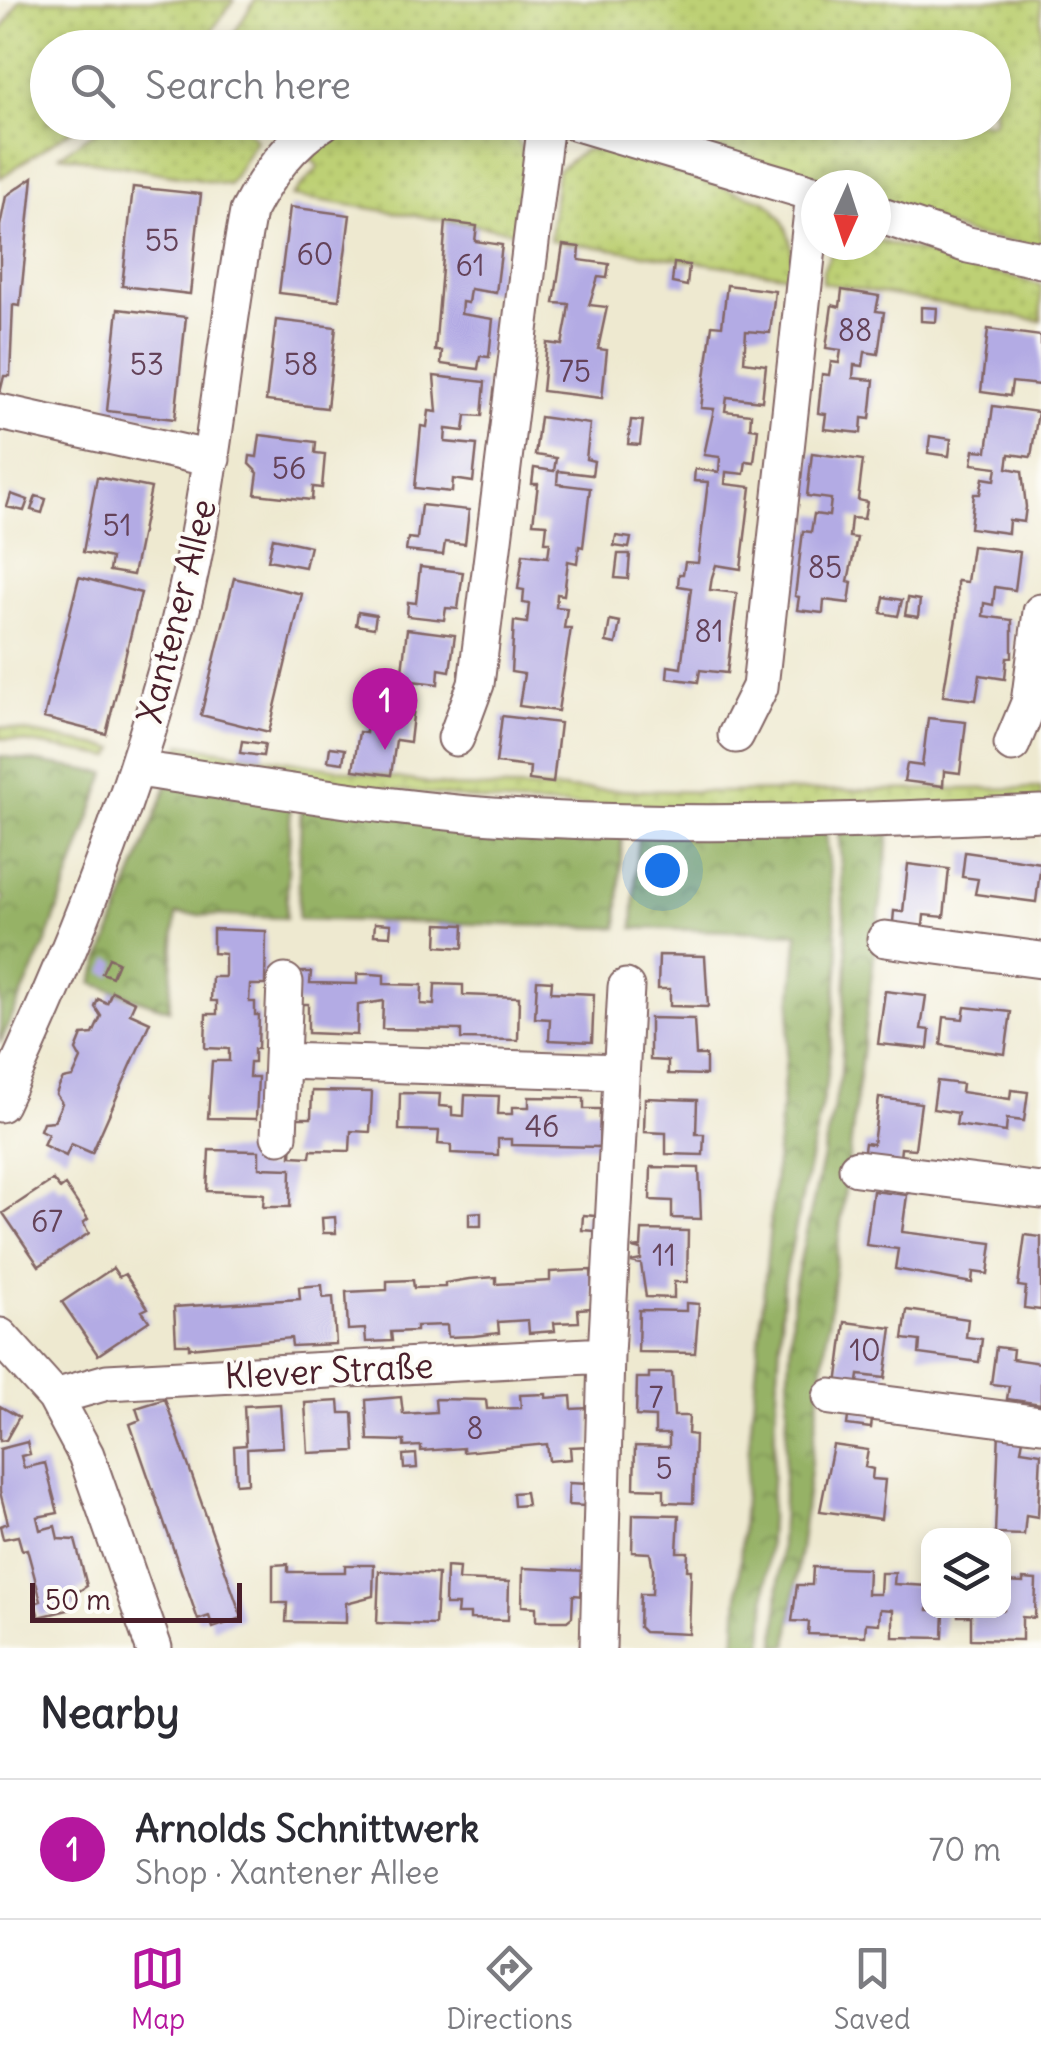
<!DOCTYPE html>
<html lang="en">
<head>
<meta charset="utf-8">
<style>
  body { margin:0; font-family:Delius,sans-serif; background:#f2f2f3; color:#2b2b33 }
  .controls { position:absolute; right:30px; bottom:30px; display:grid; overflow:hidden; border-radius:20px; box-shadow:0 5px 15px #0003 }
  .controls button { width:90px; height:90px; display:grid; place-items:center; padding:0; border:0; border-bottom:2px solid #e1e1e2; background:#fff; color:#2b2b33; font:50px sans-serif }
  .compass { position:absolute; left:801px; top:170px; width:90px; height:90px; border-radius:50%; background:#fff; box-shadow:0 5px 15px #0003; rotate:183deg }
  .scale { position:absolute; left:30px; bottom:25px; width:212px; box-sizing:border-box; padding-left:10px; border:5px solid #4a1f2b; border-top:0; font-size:28px; line-height:35px; white-space:nowrap; color:#4a1f2b; -webkit-text-stroke:8px #fdfcf7; paint-order:stroke }
  .you { position:absolute; left:662px; top:870px; width:35px; height:35px; margin:-25px; border:8px solid #fff; border-radius:50%; background:#1a73e8; box-shadow:0 0 0 15px #1a73e833 }
  .badge { display:grid; place-items:center; width:65px; height:65px; border-radius:50%; background:#b5179e; color:#fff; font-size:32px; font-weight:700 }
  .pin { position:absolute; translate:-50% -82px; filter:drop-shadow(0 2px 5px #0008) }
  .pin::after { content:''; position:absolute; top:52px; width:35px; height:30px; background:inherit; clip-path:polygon(0 0,100% 0,50% 100%) }
  .list { margin:0; padding:0; list-style:none }
  h2 { display:flex; justify-content:space-between; align-items:center; height:130px; margin:0; padding:0 40px; font-size:42px }
  h2 small { font-size:32px; font-weight:400; color:#7c7c81 }
  .list li { display:grid; grid-template-columns:65px 1fr auto; gap:30px; align-items:center; box-sizing:border-box; height:140px; padding:0 40px; border-top:2px solid #e1e1e2 }
  .list b { display:block; font-size:38px; white-space:nowrap }
  .list p { margin:0; font-size:32px; white-space:nowrap; color:#7c7c81 }
  .list em { font-size:32px; font-style:normal; color:#7c7c81 }
  .icon { flex:none; width:55px; height:55px; fill:none; stroke:currentColor; stroke-width:2; stroke-linecap:round; stroke-linejoin:round }
  .map { position:relative; flex:none; width:1041px; height:1648px; overflow:hidden }
  .search { position:absolute; background:#fff; box-shadow:0 5px 15px #0003; left:30px; right:30px; top:30px; height:110px; display:flex; align-items:center; gap:25px; box-sizing:border-box; padding:0 35px; border-radius:55px; color:#7c7c81; font-size:38px }
  .sheet { height:270px; background:#fff }
  nav { display:flex; justify-content:space-around; align-items:center; box-sizing:border-box; height:140px; border-top:2px solid #e1e1e2; background:#fff; font-size:28px; color:#7c7c81 }
  nav a { display:grid; justify-items:center; gap:5px }
  nav .on { color:#b5179e }
  .map>svg:first-child { display:block }
</style>
</head>
<body>
<div class="map">
<svg width="1041" height="1648" viewBox="0 0 1041 1648">
  <defs>
    <pattern id="grass-dots" width="8" height="8" patternUnits="userSpaceOnUse" patternTransform="scale(2.5)"><rect width="8" height="8" fill="#bdd074"/><path d="M2 2h.1M6 6h.1" fill="none" stroke="#a4b265" stroke-width="1.8" stroke-linecap="round"/></pattern>
    <pattern id="forest-crowns" width="20" height="18" patternUnits="userSpaceOnUse" patternTransform="scale(2.5)"><rect width="20" height="18" fill="#96b266"/><path d="M2 6a3 3 0 1 1 6 0M12 15a3 3 0 1 1 6 0" fill="none" stroke="#7c9054"/></pattern>
  </defs>
  <rect width="100%" height="100%" fill="#fdfcf7"/>
  <filter id="ink" filterUnits="userSpaceOnUse"><feTurbulence type="fractalNoise" baseFrequency=".01" numOctaves="2"/><feDisplacementMap in="SourceGraphic" scale="20" xChannelSelector="R" yChannelSelector="G"/><feConvolveMatrix kernelMatrix="1 2 1 2 8 2 1 2 1" color-interpolation-filters="sRGB"/></filter>
  <filter id="wash" filterUnits="userSpaceOnUse"><feTurbulence type="fractalNoise" baseFrequency=".0048" numOctaves="4" result="noise"/><feDisplacementMap in="SourceGraphic" scale="40" xChannelSelector="R" yChannelSelector="G"/><feGaussianBlur stdDeviation="2.25" result="paint"/><feColorMatrix in="noise" values="0 0 0 0 0 0 0 0 0 0 0 0 0 0 0 0 0 1.4 0 .05"/><feComposite in="paint" operator="in"/></filter>
  <g filter="url(#wash)">
    <rect width="100%" height="100%" fill="#eee9d0"/>
    <path fill="url(#grass-dots)" stroke="#847850" stroke-width="2.5" d="M 20,0 L 234,0 L 200,47 L 48,48 L 48,122 L 82,123 L 0,178 L 0,33 Z
      M 255,0 L 1041,0 L 1041,246 L 974,236 L 876,201 L 876,185 L 833,185 L 636,123 L 994,122 L 994,48 L 225,48 Z
      M 380,122 L 498,123 C 540,145 523,193 518,232 L 292,196 L 319,167 L 306,154 L 362,126 Z
      M 107,123 L 242,123 L 256,140 L 229,185 L 60,155 Z
      M 607,149 L 765,201 C 790,221 794,246 791,276 L 550,240 L 557,171 L 584,150 Z
      M 876,240 L 1041,285 L 1041,321 L 823,283 L 823,270 L 835,246 L 876,245 Z
      M 0,727 L 116,749 L 111,757 L 0,738 Z
      M 181,744 L 453,787 L 720,792 L 1041,788 L 1041,804 L 813,815 L 514,804 L 175,764 Z"/>
    <path fill="url(#forest-crowns)" stroke="#706848" stroke-width="2.5" d="M 0,756 L 106,773 L 47,940 L 0,1043 L 0,910 L 4,897 L 0,895 Z
      M 168,783 L 291,802 L 286,918 L 176,914 L 169,1010 L 92,983 Z
      M 301,802 L 622,830 L 618,928 L 298,919 Z
      M 890,829 L 788,1646 L 776,1646 L 793,1293 L 841,1074 L 847,963 L 839,833 Z
      M 638,830 L 826,832 L 839,961 L 827,1079 L 783,1287 L 763,1645 L 735,1648 L 744,1499 L 798,933 L 633,928 Z"/>
    <g id="blocks">
      <path fill="#b3abe4" d="M 33,177 L 20,306 L 13,305 L 10,376 L 4,376 L 0,393 L 0,226 L 6,196 Z
        M 133,187 L 201,194 L 190,294 L 122,286 Z
        M 290,207 L 350,215 L 339,300 L 279,293 Z
        M 446,222 L 477,226 L 475,241 L 502,245 L 496,293 L 470,289 L 468,303 L 462,302 L 461,314 L 493,319 L 489,357 L 480,356 L 478,369 L 441,364 L 442,351 L 435,351 Z
        M 563,245 L 580,247 L 579,260 L 609,264 L 607,278 L 598,277 L 589,305 L 607,307 L 598,349 L 607,350 L 602,398 L 542,391 L 547,343 L 562,345 L 567,319 L 569,304 L 554,303 Z
        M 674,263 L 689,265 L 687,286 L 672,283 Z
        M 727,285 L 775,291 L 770,333 L 746,331 L 744,362 L 766,365 L 762,401 L 727,397 L 725,411 L 751,414 L 750,428 L 758,429 L 754,462 L 746,461 L 744,474 L 726,472 L 725,484 L 751,487 L 741,569 L 716,565 L 712,577 L 710,590 L 737,593 L 727,673 L 700,670 L 698,682 L 667,678 L 668,666 L 681,668 L 691,588 L 678,586 L 679,574 L 683,574 L 685,562 L 698,563 L 708,482 L 694,481 L 695,469 L 719,472 L 720,457 L 704,455 L 714,409 L 701,408 L 712,325 L 722,326 Z
        M 842,290 L 879,296 L 876,311 L 884,312 L 878,354 L 865,352 L 863,366 L 854,365 L 853,378 L 874,380 L 870,419 L 862,418 L 861,433 L 824,429 L 826,414 L 818,413 L 822,374 L 829,375 L 831,362 L 839,363 L 841,350 L 826,348 L 832,305 L 840,307 Z
        M 921,307 L 937,308 L 936,322 L 921,321 Z
        M 118,309 L 186,317 L 175,419 L 107,411 Z
        M 276,320 L 336,327 L 327,408 L 266,401 Z
        M 988,329 L 1041,336 L 1041,385 L 1012,382 L 1010,396 L 981,392 Z
        M 434,376 L 485,382 L 482,416 L 466,415 L 464,431 L 446,429 L 445,442 L 477,445 L 473,482 L 453,479 L 452,492 L 415,488 L 421,426 L 427,427 L 429,411 L 437,412 Z
        M 993,406 L 1038,412 L 1031,457 L 1009,454 L 1007,468 L 1022,471 L 1026,507 L 1024,522 L 1009,520 L 1008,533 L 970,528 L 974,494 L 980,494 L 983,478 L 995,480 L 997,467 L 972,464 L 974,450 L 987,451 Z
        M 540,417 L 590,424 L 586,459 L 594,461 L 592,475 L 558,471 L 557,484 L 590,488 L 583,547 L 579,546 L 577,563 L 568,561 L 564,595 L 557,594 L 556,607 L 567,608 L 564,628 L 571,628 L 558,711 L 519,706 L 524,674 L 511,672 L 514,621 L 527,623 L 529,604 L 523,603 L 524,590 L 518,589 L 523,554 L 548,557 L 550,542 L 545,542 L 547,524 L 533,523 L 538,484 L 532,484 L 534,468 L 554,471 L 556,458 L 535,455 Z
        M 631,420 L 643,421 L 640,445 L 628,444 Z
        M 260,435 L 316,442 L 315,453 L 325,454 L 322,488 L 313,487 L 312,500 L 255,494 L 258,473 L 249,464 L 250,456 L 257,457 Z
        M 930,436 L 951,439 L 949,456 L 928,453 Z
        M 812,453 L 863,460 L 858,500 L 867,502 L 864,519 L 851,518 L 849,537 L 857,538 L 848,581 L 852,582 L 849,603 L 824,600 L 823,613 L 797,610 L 799,597 L 795,596 L 803,531 L 811,532 L 814,514 L 829,516 L 831,499 L 807,496 Z
        M 97,477 L 151,488 L 133,575 L 109,571 L 111,558 L 83,552 Z
        M 11,494 L 28,500 L 24,511 L 7,507 Z
        M 36,496 L 46,499 L 42,513 L 31,510 Z
        M 421,505 L 469,510 L 465,544 L 445,542 L 443,555 L 406,551 L 408,538 L 417,539 Z
        M 616,536 L 631,538 L 629,548 L 614,546 Z
        M 273,538 L 310,546 L 305,567 L 268,560 Z
        M 972,546 L 1020,552 L 1015,590 L 995,587 L 993,605 L 984,603 L 983,616 L 1012,620 L 1012,657 L 1007,657 L 1005,679 L 980,675 L 976,700 L 943,696 L 957,613 L 957,581 L 967,582 Z
        M 618,554 L 630,554 L 628,579 L 615,578 Z
        M 420,567 L 463,572 L 458,609 L 446,608 L 444,620 L 407,616 L 408,602 L 416,603 Z
        M 79,577 L 141,593 L 106,734 L 44,718 Z
        M 234,578 L 302,594 L 269,732 L 201,715 Z
        M 884,597 L 902,600 L 898,616 L 881,613 Z
        M 908,598 L 920,600 L 918,617 L 905,615 Z
        M 358,612 L 376,615 L 374,628 L 356,625 Z
        M 610,620 L 620,622 L 616,644 L 606,642 Z
        M 407,629 L 455,635 L 450,671 L 439,669 L 438,684 L 403,680 L 401,696 L 415,698 L 410,742 L 396,740 L 391,775 L 353,770 L 359,732 L 366,733 L 370,693 L 364,693 L 365,675 L 401,679 Z
        M 502,716 L 560,723 L 553,783 L 529,780 L 530,767 L 496,763 Z
        M 928,718 L 966,722 L 960,773 L 944,771 L 943,786 L 904,781 L 907,764 L 922,766 Z
        M 242,741 L 265,744 L 263,756 L 240,753 Z
        M 330,747 L 345,749 L 343,763 L 328,761 Z
        M 965,852 L 1041,863 L 1036,902 L 975,894 L 978,879 L 962,877 Z
        M 908,864 L 949,869 L 944,917 L 924,915 L 922,938 L 892,934 L 894,911 L 903,912 Z
        M 375,923 L 391,924 L 390,936 L 374,935 Z
        M 438,924 L 464,925 L 463,948 L 437,946 Z
        M 213,929 L 266,931 L 265,985 L 250,985 L 249,1002 L 255,1002 L 255,1015 L 259,1015 L 258,1049 L 254,1049 L 254,1062 L 250,1062 L 249,1077 L 258,1077 L 256,1119 L 208,1118 L 212,1061 L 229,1061 L 229,1049 L 205,1048 L 206,1014 L 217,1014 L 217,1001 L 211,1001 L 212,977 L 225,977 L 225,954 L 213,953 Z
        M 659,955 L 705,956 L 708,1007 L 670,1006 L 670,989 L 658,989 Z
        M 109,958 L 118,962 L 112,977 L 102,973 Z
        M 297,972 L 311,972 L 310,983 L 357,984 L 357,974 L 371,974 L 384,975 L 384,984 L 422,985 L 421,1004 L 434,1005 L 435,984 L 463,985 L 463,995 L 519,997 L 518,1040 L 461,1039 L 461,1030 L 382,1029 L 383,1001 L 358,1005 L 357,1035 L 308,1033 L 308,1004 L 296,1004 Z
        M 537,980 L 552,981 L 551,992 L 594,994 L 592,1042 L 549,1040 L 550,1019 L 535,1018 Z
        M 112,991 L 135,1002 L 130,1013 L 150,1022 L 92,1153 L 71,1144 L 66,1156 L 43,1145 L 48,1134 L 40,1130 L 43,1122 L 54,1121 L 62,1103 L 56,1094 L 59,1086 L 63,1079 L 73,1077 L 81,1059 L 76,1050 L 82,1035 L 93,1034 L 101,1016 L 95,1007 L 98,999 L 107,1003 Z
        M 885,991 L 926,996 L 921,1029 L 930,1030 L 928,1049 L 878,1044 Z
        M 965,1007 L 1011,1012 L 1005,1054 L 941,1045 L 944,1017 L 963,1019 Z
        M 650,1018 L 694,1019 L 696,1055 L 706,1055 L 706,1075 L 668,1074 L 668,1061 L 650,1060 Z
        M 937,1081 L 962,1084 L 961,1092 L 1010,1099 L 1011,1090 L 1028,1092 L 1024,1121 L 1007,1119 L 1006,1132 L 956,1125 L 958,1113 L 933,1109 Z
        M 312,1091 L 372,1092 L 370,1132 L 351,1131 L 350,1151 L 311,1150 L 310,1157 L 291,1156 L 293,1118 L 311,1118 Z
        M 400,1093 L 440,1094 L 439,1106 L 452,1107 L 452,1115 L 464,1116 L 465,1095 L 499,1096 L 498,1114 L 512,1114 L 512,1107 L 529,1107 L 529,1097 L 584,1098 L 584,1109 L 600,1109 L 599,1147 L 511,1145 L 511,1139 L 498,1139 L 498,1155 L 451,1153 L 451,1145 L 438,1144 L 439,1131 L 399,1130 Z
        M 645,1098 L 697,1100 L 696,1134 L 704,1134 L 703,1155 L 666,1154 L 666,1133 L 644,1132 Z
        M 879,1098 L 921,1103 L 915,1149 L 901,1148 L 899,1168 L 862,1164 L 865,1143 L 873,1144 Z
        M 209,1150 L 259,1151 L 259,1168 L 291,1169 L 290,1207 L 263,1207 L 264,1194 L 258,1193 L 207,1191 Z
        M 651,1167 L 699,1168 L 701,1219 L 672,1218 L 672,1201 L 650,1200 Z
        M 53,1180 L 60,1189 L 65,1185 L 88,1219 L 83,1223 L 89,1233 L 39,1266 L 3,1213 Z
        M 873,1191 L 907,1195 L 902,1232 L 992,1243 L 988,1274 L 973,1272 L 972,1283 L 895,1269 L 898,1249 L 866,1245 Z
        M 481,1212 L 481,1226 L 469,1226 L 469,1213 Z
        M 583,1215 L 595,1216 L 595,1231 L 582,1230 Z
        M 335,1217 L 336,1233 L 323,1233 L 322,1218 Z
        M 642,1230 L 688,1231 L 687,1282 L 674,1282 L 674,1298 L 646,1297 L 641,1264 L 631,1262 L 641,1260 L 641,1250 L 632,1248 L 641,1247 Z
        M 1025,1235 L 1041,1237 L 1041,1310 L 1024,1308 L 1026,1287 L 1018,1286 Z
        M 113,1268 L 119,1277 L 125,1274 L 148,1308 L 142,1311 L 149,1321 L 98,1355 L 62,1302 Z
        M 591,1270 L 593,1308 L 578,1309 L 579,1322 L 554,1323 L 555,1331 L 529,1333 L 528,1320 L 498,1322 L 499,1333 L 474,1336 L 448,1337 L 447,1325 L 416,1326 L 416,1331 L 391,1332 L 392,1341 L 366,1342 L 365,1329 L 348,1330 L 346,1292 L 387,1290 L 387,1281 L 413,1280 L 414,1288 L 445,1287 L 445,1283 L 469,1279 L 496,1277 L 496,1284 L 550,1281 L 550,1272 Z
        M 322,1285 L 323,1298 L 333,1297 L 336,1344 L 292,1346 L 291,1338 L 189,1348 L 189,1344 L 176,1344 L 174,1307 L 300,1299 L 299,1287 Z
        M 686,1303 L 699,1304 L 695,1353 L 638,1352 L 639,1310 L 686,1311 Z
        M 907,1310 L 968,1319 L 966,1337 L 982,1339 L 979,1362 L 919,1354 L 920,1341 L 903,1339 Z
        M 845,1322 L 892,1328 L 885,1378 L 859,1375 L 856,1396 L 836,1393 Z
        M 996,1347 L 1013,1349 L 1012,1359 L 1041,1363 L 1041,1404 L 1007,1399 L 1009,1386 L 991,1384 Z
        M 649,1373 L 672,1373 L 674,1416 L 689,1416 L 688,1434 L 695,1435 L 693,1503 L 664,1502 L 664,1489 L 634,1488 L 635,1446 L 669,1447 L 669,1434 L 655,1434 L 655,1417 L 636,1416 L 637,1378 L 649,1378 Z
        M 546,1394 L 546,1398 L 571,1396 L 572,1409 L 589,1408 L 591,1446 L 570,1447 L 571,1459 L 549,1461 L 547,1444 L 463,1452 L 463,1448 L 421,1451 L 421,1446 L 404,1447 L 404,1441 L 368,1440 L 366,1400 L 401,1397 L 403,1414 L 436,1412 L 435,1399 L 486,1400 L 487,1409 L 521,1408 L 520,1395 Z
        M 165,1399 L 242,1618 L 213,1628 L 209,1616 L 198,1620 L 130,1424 L 140,1420 L 136,1408 Z
        M 339,1401 L 340,1413 L 353,1413 L 355,1451 L 308,1453 L 305,1403 Z
        M 280,1404 L 283,1447 L 247,1449 L 248,1483 L 236,1484 L 234,1446 L 246,1445 L 244,1406 Z
        M 0,1406 L 19,1417 L 6,1440 L 0,1441 Z
        M 849,1409 L 873,1412 L 871,1428 L 847,1425 Z
        M 999,1430 L 1024,1434 L 1021,1450 L 1041,1453 L 1038,1517 L 1026,1515 L 1024,1535 L 995,1534 Z
        M 27,1442 L 30,1454 L 21,1456 L 24,1468 L 45,1463 L 58,1513 L 37,1517 L 40,1530 L 55,1526 L 58,1539 L 75,1540 L 87,1586 L 73,1595 L 76,1608 L 39,1617 L 35,1603 L 41,1601 L 27,1549 L 22,1550 L 18,1536 L 3,1539 L 0,1526 L 8,1523 L 0,1492 L 0,1449 Z
        M 833,1445 L 868,1450 L 865,1467 L 873,1469 L 872,1479 L 885,1480 L 881,1519 L 820,1511 Z
        M 416,1454 L 417,1468 L 404,1469 L 403,1455 Z
        M 569,1483 L 587,1484 L 586,1506 L 568,1505 Z
        M 525,1492 L 527,1505 L 514,1506 L 513,1493 Z
        M 633,1514 L 679,1515 L 677,1552 L 688,1552 L 687,1570 L 691,1570 L 689,1634 L 644,1632 L 639,1627 L 640,1594 L 652,1594 L 653,1569 L 650,1553 L 632,1552 Z
        M 288,1564 L 288,1572 L 345,1572 L 345,1565 L 374,1565 L 373,1596 L 346,1603 L 346,1623 L 286,1622 L 287,1603 L 273,1603 L 273,1565 Z
        M 446,1567 L 459,1568 L 458,1580 L 509,1582 L 508,1620 L 470,1619 L 470,1614 L 457,1614 L 458,1605 L 445,1605 Z
        M 813,1567 L 868,1569 L 867,1594 L 880,1594 L 881,1573 L 895,1573 L 894,1584 L 928,1586 L 928,1610 L 944,1610 L 943,1638 L 893,1637 L 893,1610 L 880,1609 L 879,1624 L 866,1623 L 865,1636 L 808,1634 L 809,1622 L 792,1621 L 797,1585 L 812,1585 Z
        M 523,1568 L 587,1571 L 586,1596 L 573,1595 L 572,1617 L 567,1621 L 536,1621 L 536,1607 L 522,1606 Z
        M 379,1571 L 438,1574 L 435,1625 L 377,1623 Z
        M 1023,1579 L 1036,1580 L 1035,1618 L 1022,1617 L 1022,1640 L 971,1639 L 971,1616 L 958,1616 L 958,1610 L 1004,1610 L 1004,1582 L 1023,1583 Z"/>
    </g>
  </g>
  <g filter="url(#ink)">
    <use href="#blocks" fill-opacity="0" stroke="#836665" stroke-width="2.5"/>
    <g fill="none" stroke-linecap="round" stroke-linejoin="round">
      <defs>
        <path id="minor" d="M 574,122 L 816,194
          M 876,214 L 968,245 L 1041,260
          M 0,412 L 212,459
          M 736,735 L 760,687 L 814,193
          M 456,738 L 476,684 L 546,122
          M 1012,744 L 1029,703 L 1041,612
          M 137,769 C 272,788 406,813 542,819 C 708,827 875,821 1041,813
          M 885,939 L 1041,960
          M 284,1061 L 621,1072
          M 0,1104 C 74,948 136,790 179,622 C 213,488 222,349 248,212 C 266,177 289,143 324,122
          M 279,1136 L 285,982
          M 857,1168 L 1041,1191
          M 0,1336 L 55,1397 L 86,1455 L 154,1648
          M 55,1397 L 107,1382 L 606,1355
          M 831,1397 L 1041,1424
          M 598,1648 L 606,1355 L 626,987"/>
      </defs>
      <use href="#minor" stroke="#836665" stroke-width="39"/>
      <use href="#minor" stroke="#fff" stroke-width="35"/>
    </g>
  </g>
  <g text-anchor="middle" dominant-baseline="central" stroke-width="8" stroke-linejoin="round" paint-order="stroke">
    <g font-size="30" fill="#644259">
      <text x="162" y="240">55</text>
      <text x="315" y="254">60</text>
      <text x="470" y="265">61</text>
      <text x="855" y="330">88</text>
      <text x="147" y="364">53</text>
      <text x="301" y="364">58</text>
      <text x="575" y="371">75</text>
      <text x="289" y="468">56</text>
      <text x="117" y="525">51</text>
      <text x="825" y="567">85</text>
      <text x="709" y="631">81</text>
      <text x="542" y="1126">46</text>
      <text x="47" y="1221">67</text>
      <text x="664" y="1255">11</text>
      <text x="865" y="1350">10</text>
      <text x="656" y="1397">7</text>
      <text x="475" y="1428">8</text>
      <text x="664" y="1468">5</text>
    </g>
    <g font-size="35" fill="#4a1f2b" stroke="#fdfcf7">
      <text transform="translate(176 611) rotate(-76)">Xantener Allee</text>
      <text transform="translate(329 1370) rotate(-3)">Klever Straße</text>
    </g>
  </g>
</svg>
<div class="controls">
<button><svg class="icon" aria-label="layers" viewBox="0 0 24 24"><path d="M12 4l9 5-9 5-9-5zM3 14l9 5 9-5"/></svg></button>
</div>
<svg class="compass" viewBox="-18 -18 36 36"><path d="M0-13l5 13h-10z" fill="#e53935"/><path d="M0 13l5-13h-10z" fill="#7c7c81"/></svg>
<div class="scale">50 m</div>
<div class="you"></div>
<div class="pin badge" style="left:385px;top:750px">1</div>
<div class="search"><svg class="icon" aria-label="search" viewBox="0 0 24 24"><circle cx="10" cy="10" r="6"/><path d="M15 15l6 6"/></svg>Search here</div>
</div>
<section class="sheet">
<h2>Nearby<small></small></h2>
<ul class="list">
<li><span class="badge">1</span><div><b>Arnolds Schnittwerk</b><p>Shop · Xantener Allee</p></div><em>70 m</em></li>
</ul>
</section>
<nav>
<a class="on"><svg class="icon" aria-label="map" viewBox="0 0 24 24"><path d="M3 6l6-2 6 2 6-2v14l-6 2-6-2-6 2zM9 4v14M15 6v14"/></svg>Map</a>
<a><svg class="icon" aria-label="directions" viewBox="0 0 24 24"><path d="M12 3l9 9-9 9-9-9zM9 14v-3h6M13 9l2 2-2 2"/></svg>Directions</a>
<a><svg class="icon" aria-label="saved" viewBox="0 0 24 24"><path d="M7 4h10v16l-5-4-5 4z"/></svg>Saved</a>
</nav>
</body>
</html>
